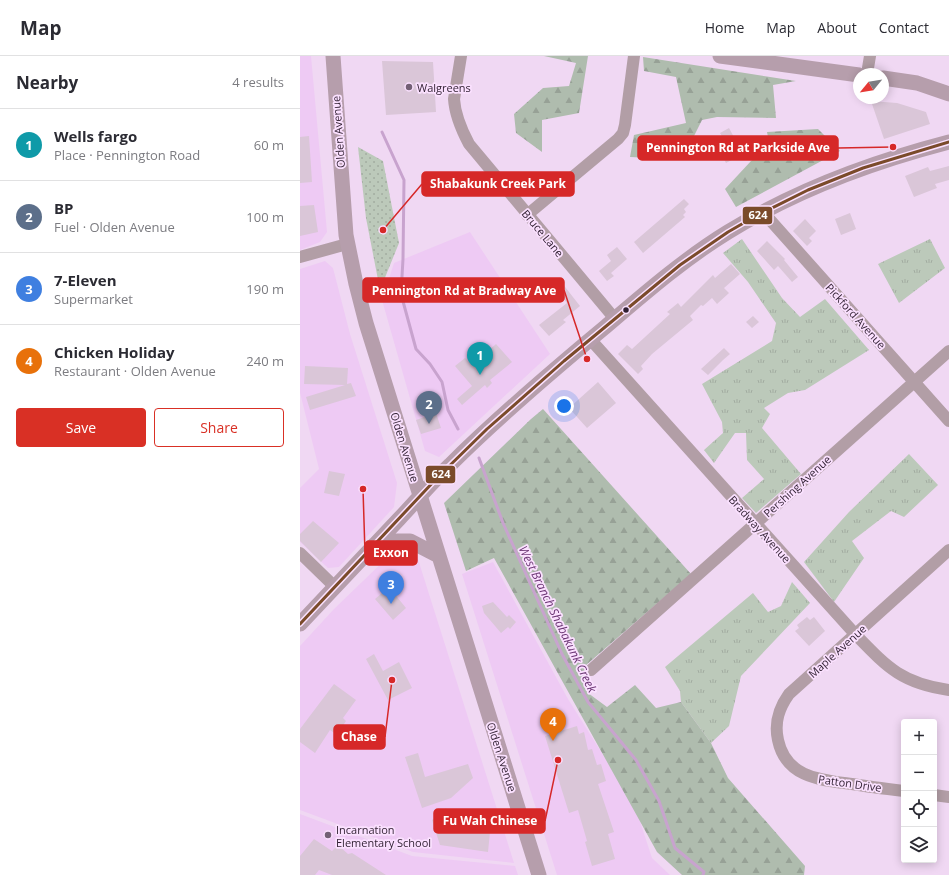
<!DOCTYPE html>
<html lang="en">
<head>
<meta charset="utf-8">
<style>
  body { margin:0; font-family:"Open Sans",sans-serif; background:#f7f7f7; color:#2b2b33 }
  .controls { position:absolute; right:12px; bottom:12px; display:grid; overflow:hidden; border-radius:4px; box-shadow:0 2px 10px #0003 }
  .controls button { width:36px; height:36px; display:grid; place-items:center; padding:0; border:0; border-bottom:1px solid #e1e1e2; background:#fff; color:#2b2b33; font:20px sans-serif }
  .compass { position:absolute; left:553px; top:12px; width:36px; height:36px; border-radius:50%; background:#fff; box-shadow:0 2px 10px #0003; rotate:240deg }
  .you { position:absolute; left:264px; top:350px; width:14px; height:14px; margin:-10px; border:3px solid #fff; border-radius:50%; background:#1a73e8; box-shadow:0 0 0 6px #1a73e833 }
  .badge { display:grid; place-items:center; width:26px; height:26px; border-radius:50%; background:#d93025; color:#fff; font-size:13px; font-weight:700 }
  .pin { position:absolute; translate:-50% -33px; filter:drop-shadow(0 1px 2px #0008) }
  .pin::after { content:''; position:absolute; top:21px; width:14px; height:12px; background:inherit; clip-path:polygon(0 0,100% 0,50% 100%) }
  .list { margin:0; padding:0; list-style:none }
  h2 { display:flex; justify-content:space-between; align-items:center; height:52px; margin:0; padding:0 16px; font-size:17px }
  h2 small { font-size:13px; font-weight:400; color:#7c7c81 }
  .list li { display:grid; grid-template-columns:26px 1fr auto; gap:12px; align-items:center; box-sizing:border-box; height:72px; padding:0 16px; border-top:1px solid #e1e1e2 }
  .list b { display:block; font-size:15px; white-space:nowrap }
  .list p { margin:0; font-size:13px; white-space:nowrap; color:#7c7c81 }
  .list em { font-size:13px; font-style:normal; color:#7c7c81 }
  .actions { display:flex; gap:8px; padding:12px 16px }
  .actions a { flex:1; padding:9px 0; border:1px solid #d93025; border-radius:4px; text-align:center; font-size:14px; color:#d93025 }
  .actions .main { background:#d93025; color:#fff }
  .icon { flex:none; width:22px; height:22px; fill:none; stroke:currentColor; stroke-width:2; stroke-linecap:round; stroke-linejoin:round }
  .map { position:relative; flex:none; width:649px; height:819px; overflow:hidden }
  header { display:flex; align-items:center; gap:24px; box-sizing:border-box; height:56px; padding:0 20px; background:#fff; border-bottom:1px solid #e1e1e2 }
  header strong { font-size:19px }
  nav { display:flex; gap:22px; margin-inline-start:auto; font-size:14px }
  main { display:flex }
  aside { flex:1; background:#fff }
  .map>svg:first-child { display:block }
</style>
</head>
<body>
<header>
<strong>Map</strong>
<nav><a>Home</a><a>Map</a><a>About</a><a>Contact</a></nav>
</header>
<main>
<aside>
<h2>Nearby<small>4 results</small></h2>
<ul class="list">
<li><span class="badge" style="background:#0f9aa8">1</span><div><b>Wells fargo</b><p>Place · Pennington Road</p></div><em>60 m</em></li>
<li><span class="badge" style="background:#5c6f8a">2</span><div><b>BP</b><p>Fuel · Olden Avenue</p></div><em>100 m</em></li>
<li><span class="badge" style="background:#3f7fe0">3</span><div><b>7-Eleven</b><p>Supermarket</p></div><em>190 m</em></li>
<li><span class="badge" style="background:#e8710a">4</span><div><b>Chicken Holiday</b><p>Restaurant · Olden Avenue</p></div><em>240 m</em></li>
</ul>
<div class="actions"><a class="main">Save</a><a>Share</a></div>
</aside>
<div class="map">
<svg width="649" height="819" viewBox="0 0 649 819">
  <defs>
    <pattern id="grass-tufts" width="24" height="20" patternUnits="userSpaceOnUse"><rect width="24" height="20" fill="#bcc9ba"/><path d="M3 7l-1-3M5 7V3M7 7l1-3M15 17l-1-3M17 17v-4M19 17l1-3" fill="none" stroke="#a2aca0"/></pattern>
    <pattern id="forest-firs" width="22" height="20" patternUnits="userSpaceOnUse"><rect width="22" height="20" fill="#afbcae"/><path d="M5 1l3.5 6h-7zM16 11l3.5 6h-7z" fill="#97a196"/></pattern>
    <pattern id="park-dots" width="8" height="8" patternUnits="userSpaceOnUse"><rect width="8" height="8" fill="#bcc9ba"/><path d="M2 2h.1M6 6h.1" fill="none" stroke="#a2aca0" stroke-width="1.8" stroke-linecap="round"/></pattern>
  </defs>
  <rect width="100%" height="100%" fill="#f0d8f3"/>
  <path fill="#eecaf4" d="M 0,0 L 11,0 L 27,176 L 20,186 L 0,194 Z
    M 170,176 L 250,298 L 139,401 L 125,395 L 82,244 L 94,207 Z
    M 25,205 L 33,212 L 50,278 L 97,427 L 94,451 L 39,511 L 28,512 L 0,486 L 0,432 L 19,413 L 0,337 L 0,213 Z
    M 92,497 L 117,500 L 214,807 L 113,796 L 0,754 L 0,590 L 34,553 Z
    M 193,506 L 268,643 L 335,750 L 352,802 L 370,819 L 257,819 L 162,518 Z
    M 0,758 L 112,800 L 215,810 L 218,819 L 0,819 Z"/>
  <path fill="url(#grass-tufts)" d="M 442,183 L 482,242 L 500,261 L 525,243 L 569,294 L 505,334 L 488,337 L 464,352 L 470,358 L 462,372 L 501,418 L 456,457 L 442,442 L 464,423 L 447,404 L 446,377 L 435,377 L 414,407 L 404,394 L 423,377 L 422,366 L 402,328 L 472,285 L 476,267 L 448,226 L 423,197 Z
    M 630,183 L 645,212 L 599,247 L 578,208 Z
    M 609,398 L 638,429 L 604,461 L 591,455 L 552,485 L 564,502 L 534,546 L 504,506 L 549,456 Z
    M 492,526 L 510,547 L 441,620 L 429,670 L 411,687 L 381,646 L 380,635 L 365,611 L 453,537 L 468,556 L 481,550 Z"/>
  <path fill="url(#forest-firs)" d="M 244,0 L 288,0 L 279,57 L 242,64 L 242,96 L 216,77 L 214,58 L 243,32 L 269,30 L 276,7 Z
    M 343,1 L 496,25 L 473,29 L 476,62 L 417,61 L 402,64 L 394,80 L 354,102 L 330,101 L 334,79 L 386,67 L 376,21 L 344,15 Z
    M 518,73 L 540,95 L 436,151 L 425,133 L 451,105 L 470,91 L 467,76 Z
    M 243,353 L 391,518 L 285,610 L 288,637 L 307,651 L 335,629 L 356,652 L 381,646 L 411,687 L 428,722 L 505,810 L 504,819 L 382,819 L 357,796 L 194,502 L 166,515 L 144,447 L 231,363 Z"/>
  <path fill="url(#park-dots)" d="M 58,91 L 83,105 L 99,187 L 80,234 L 66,162 Z"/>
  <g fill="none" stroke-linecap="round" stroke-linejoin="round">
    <path stroke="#c8a3ce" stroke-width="3" d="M 82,76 L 104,124 L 103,203 L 101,238 L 116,293 L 130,308 L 142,326 L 148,354 L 158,373
      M 179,402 L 203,467 L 262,598 L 288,646 L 336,704 L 359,745 L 375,792 L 404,816 L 403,819"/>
  </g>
  <path fill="#dac6d8" d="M 82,5 L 133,6 L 136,56 L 86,59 Z
    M 571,45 L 597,47 L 626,56 L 630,68 L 584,83 Z
    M 429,72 L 443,98 L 426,107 L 415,86 L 423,82 L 420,77 Z
    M 9,80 L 12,126 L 0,127 L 0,81 Z
    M 649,110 L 649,124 L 635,128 L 637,132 L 614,141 L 605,120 L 628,111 L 630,115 Z
    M 384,143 L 389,148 L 384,153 L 386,156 L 383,159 L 385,161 L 343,197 L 334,186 Z
    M 14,149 L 18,176 L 0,180 L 0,150 Z
    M 550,157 L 556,173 L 541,179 L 535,163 Z
    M 505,163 L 516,175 L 509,182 L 512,185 L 507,190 L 493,175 Z
    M 467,185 L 485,203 L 484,204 L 498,221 L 492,226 L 478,210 L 474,214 L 457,195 Z
    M 317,191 L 327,203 L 311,217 L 314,220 L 307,225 L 299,215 L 311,205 L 307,199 Z
    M 431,208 L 440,218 L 424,232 L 429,237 L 417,248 L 412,242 L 403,250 L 401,249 L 390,260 L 393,264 L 352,298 L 341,310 L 343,313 L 338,318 L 318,298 L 327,289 L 332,293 L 370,258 L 367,256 L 378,247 L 381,251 L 413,219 L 415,222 Z
    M 262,227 L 280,250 L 263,264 L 266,266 L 249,280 L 239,269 L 267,247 L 255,233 Z
    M 453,260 L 459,266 L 452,272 L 446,266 Z
    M 196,288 L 212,306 L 190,324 L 192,327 L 187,332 L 185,329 L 162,349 L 157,343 L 172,330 L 155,310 L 165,302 L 172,309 Z
    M 424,292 L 430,298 L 423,304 L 408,319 L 401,313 Z
    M 5,310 L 48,312 L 47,328 L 51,327 L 56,340 L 10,354 L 6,341 L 45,329 L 4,328 Z
    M 298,326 L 316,347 L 287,372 L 269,352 Z
    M 136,357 L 141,372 L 121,378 L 116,364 Z
    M 29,415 L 45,418 L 39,440 L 24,437 Z
    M 13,465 L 39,487 L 21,506 L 0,485 L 0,478 Z
    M 89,531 L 106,552 L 93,564 L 75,543 Z
    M 193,546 L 207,561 L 209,559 L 216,566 L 210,573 L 208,571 L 201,577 L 184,557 L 182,550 Z
    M 507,561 L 510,564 L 514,561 L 525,575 L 509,590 L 495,575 L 499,572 L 497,569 Z
    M 74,598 L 83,615 L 99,606 L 112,632 L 88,644 L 66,603 Z
    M 34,628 L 56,644 L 43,662 L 46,665 L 37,679 L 30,674 L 15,697 L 0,686 L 0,673 Z
    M 277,670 L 279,678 L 284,676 L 288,694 L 292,693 L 297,709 L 301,708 L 306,725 L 298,728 L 314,776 L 308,778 L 315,803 L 292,810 L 285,786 L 287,785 L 278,754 L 269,757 L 245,680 Z
    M 118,697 L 125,721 L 168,708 L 173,722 L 151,742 L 122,752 L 105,701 Z
    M 146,752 L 154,772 L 190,776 L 188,796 L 140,789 L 132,764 Z
    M 14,783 L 32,795 L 38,789 L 48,798 L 52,797 L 86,819 L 32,819 L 19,814 L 15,819 L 0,819 L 0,800 Z"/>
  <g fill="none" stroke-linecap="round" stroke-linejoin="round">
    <path stroke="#b29ea6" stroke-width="12" d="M 161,0 L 154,43 C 155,59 161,73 169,88 L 315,263
      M 567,18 L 570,0
      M 463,156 L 649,365
      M 227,159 L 318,83 L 323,77 L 325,69 L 334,0
      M 0,201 L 47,188
      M 290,283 L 555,578 C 587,611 601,627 649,634
      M 0,497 L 35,531
      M 291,614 L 649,295
      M 604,735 C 587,733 570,731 552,728 C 521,724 486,722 478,684 C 474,666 479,652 489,638 L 649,494
      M 634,739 L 649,741"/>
    <path stroke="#b69eac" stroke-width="15" d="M 33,0 L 46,179 L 56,228 L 66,267 L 239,819
      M 420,0 L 559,19
      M 583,22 L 617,27 L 649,38
      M 74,489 L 98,485 L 110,485 L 139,500
      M 0,568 C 33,533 66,498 99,463 C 116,445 132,426 150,409 C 199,360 251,316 304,272 C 344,238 384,203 428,176 C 496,134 572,106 649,86"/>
    <defs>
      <path id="bus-1" d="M 0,568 L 137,422 L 187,373 L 264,305 L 380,209 L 428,176 L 454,161 L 508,134 L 563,112 L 649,86"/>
    </defs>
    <use href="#bus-1" stroke="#fbe1ff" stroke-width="6"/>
    <use href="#bus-1" stroke="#7a4b2a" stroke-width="3"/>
  </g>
  <g fill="#736075" stroke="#fbe1ff" stroke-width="1.5">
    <circle cx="109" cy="31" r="4"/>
    <circle cx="28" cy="779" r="4"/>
  </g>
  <circle fill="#2f1f31" stroke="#fbe1ff" stroke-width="1.5" cx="326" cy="254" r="3.5"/>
  <g text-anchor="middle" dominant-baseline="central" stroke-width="3.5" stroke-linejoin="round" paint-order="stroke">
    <g font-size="11" fill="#2f1f31" stroke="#fbe1ff" text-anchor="start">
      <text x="117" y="31">Walgreens</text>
      <text x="36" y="773">Incarnation<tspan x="36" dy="13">Elementary School</tspan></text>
    </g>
    <g font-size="11" fill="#2f1f31" stroke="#fbe1ff">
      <text transform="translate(38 76) rotate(-94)">Olden Avenue</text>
      <text transform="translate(243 177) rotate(50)">Bruce Lane</text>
      <text transform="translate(556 260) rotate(48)">Pickford Avenue</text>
      <text transform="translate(105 391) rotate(73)">Olden Avenue</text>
      <text transform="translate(497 430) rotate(-42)">Pershing Avenue</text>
      <text transform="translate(460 473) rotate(48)">Bradway Avenue</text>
      <text transform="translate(537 595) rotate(-42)">Maple Avenue</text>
      <text transform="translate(202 701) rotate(72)">Olden Avenue</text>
      <text transform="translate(550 727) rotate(8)">Patton Drive</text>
    </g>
    <g font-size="12" font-style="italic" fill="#6b3574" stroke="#fbe1ff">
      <text transform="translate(258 563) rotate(64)">West Branch Shabakunk Creek</text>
    </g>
  </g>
  <path fill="none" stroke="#d62828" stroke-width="1.5" d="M593 91L538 92M83 174L122 128M287 303L264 234M63 433L65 497M92 624L85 681M258 704L245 765"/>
  <g fill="#d62828" stroke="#fbe1ff" stroke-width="1.5">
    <circle cx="593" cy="91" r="4"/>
    <circle cx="83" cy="174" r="4"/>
    <circle cx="287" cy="303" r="4"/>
    <circle cx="63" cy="433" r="4"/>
    <circle cx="92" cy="624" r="4"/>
    <circle cx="258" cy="704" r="4"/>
  </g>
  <g fill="#d62828" stroke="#d62828" stroke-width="1.5">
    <rect x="338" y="80" width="200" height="24" rx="4"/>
    <rect x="122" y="116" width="152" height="24" rx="4"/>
    <rect x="63" y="222" width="201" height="24" rx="4"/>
    <rect x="65" y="485" width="52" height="24" rx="4"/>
    <rect x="34" y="669" width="51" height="24" rx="4"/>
    <rect x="134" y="753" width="111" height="24" rx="4"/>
  </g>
  <g font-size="12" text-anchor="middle" font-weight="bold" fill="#fff">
    <text x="438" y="96">Pennington Rd at Parkside Ave</text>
    <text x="198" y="132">Shabakunk Creek Park</text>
    <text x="164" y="239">Pennington Rd at Bradway Ave</text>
    <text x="91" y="501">Exxon</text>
    <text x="59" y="685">Chase</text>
    <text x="190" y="769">Fu Wah Chinese</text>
  </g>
  <g stroke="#fbe1ff" stroke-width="1.5">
    <rect x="442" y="150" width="31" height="19" rx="4" fill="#7a4b2a"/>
    <rect x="125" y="409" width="31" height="19" rx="4" fill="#7a4b2a"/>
  </g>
  <g font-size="11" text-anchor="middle" font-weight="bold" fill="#fff">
    <text x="458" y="163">624</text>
    <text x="141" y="422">624</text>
  </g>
</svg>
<div class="controls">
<button>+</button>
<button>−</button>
<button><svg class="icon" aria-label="locate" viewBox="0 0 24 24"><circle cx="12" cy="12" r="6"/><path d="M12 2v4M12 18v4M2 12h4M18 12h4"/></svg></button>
<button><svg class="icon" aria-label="layers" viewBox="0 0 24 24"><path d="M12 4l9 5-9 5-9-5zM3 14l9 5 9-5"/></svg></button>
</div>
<svg class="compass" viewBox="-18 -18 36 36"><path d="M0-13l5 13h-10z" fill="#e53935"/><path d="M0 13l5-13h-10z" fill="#7c7c81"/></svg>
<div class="you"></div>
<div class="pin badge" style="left:180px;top:319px;background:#0f9aa8">1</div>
<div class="pin badge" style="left:129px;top:368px;background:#5c6f8a">2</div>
<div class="pin badge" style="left:91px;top:548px;background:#3f7fe0">3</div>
<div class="pin badge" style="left:253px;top:685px;background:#e8710a">4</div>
</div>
</main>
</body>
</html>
